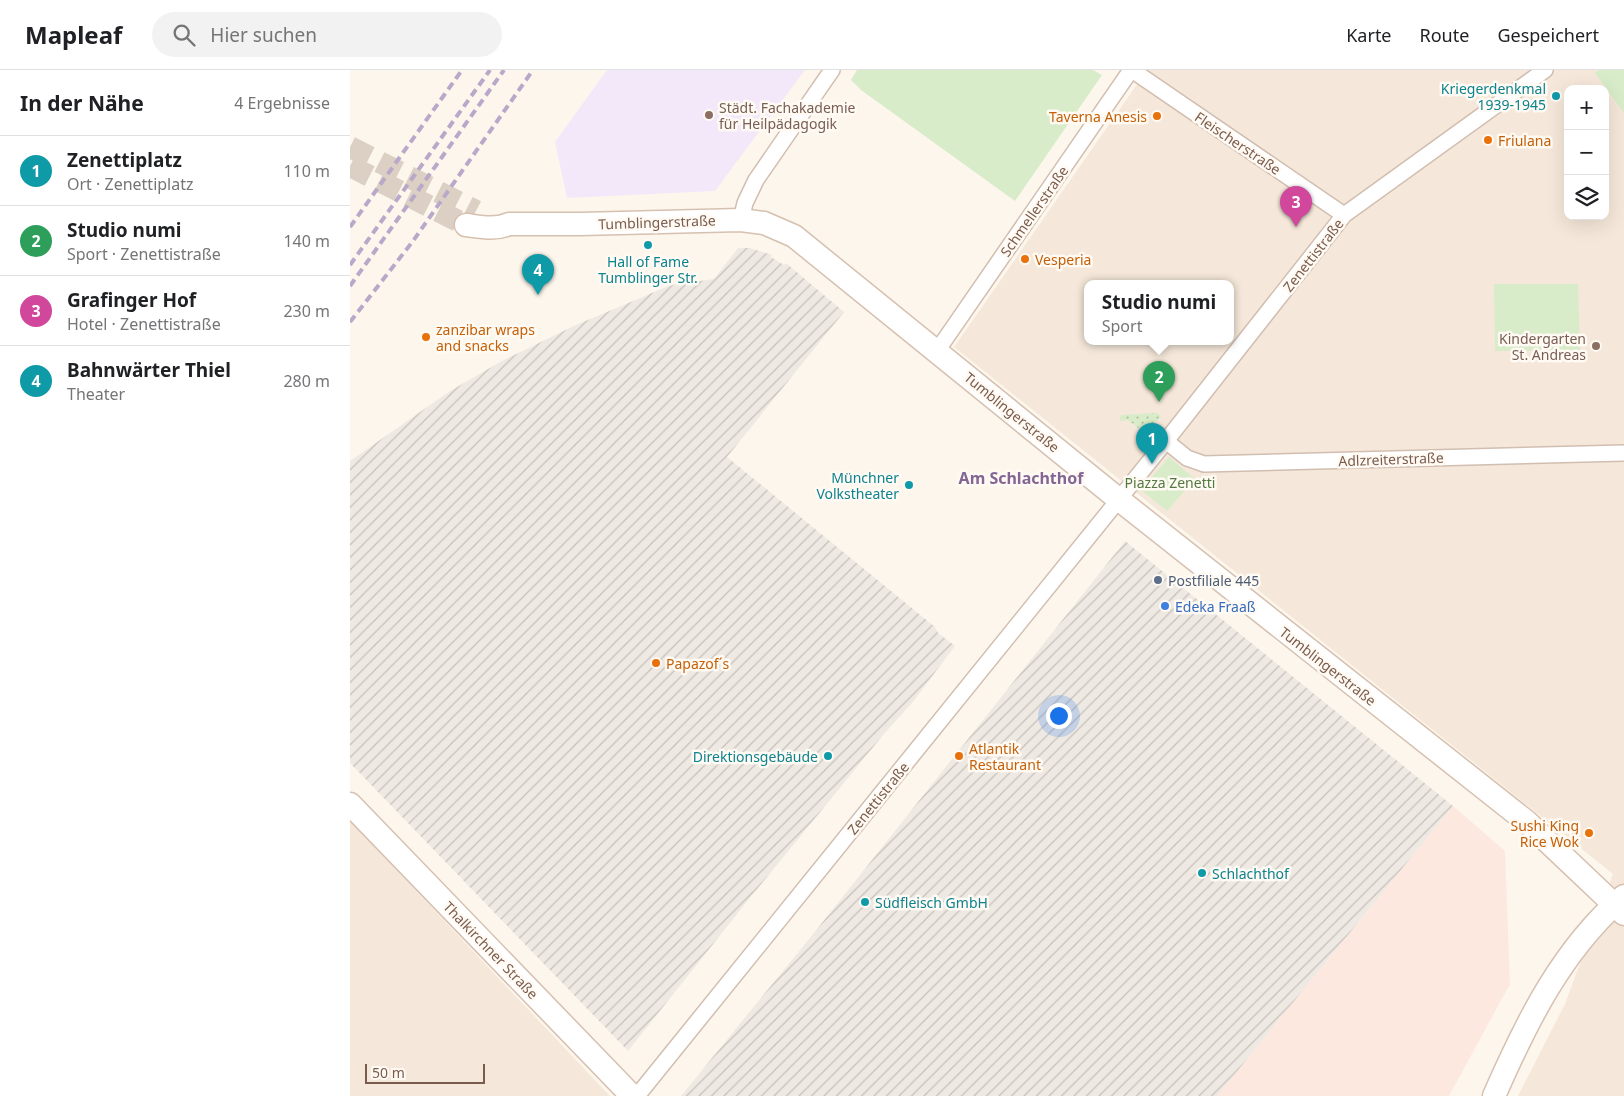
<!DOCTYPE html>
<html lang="de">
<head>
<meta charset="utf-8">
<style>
  body { margin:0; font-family:"Noto Sans",sans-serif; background:#f2f2f2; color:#202124 }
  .controls { position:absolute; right:15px; top:15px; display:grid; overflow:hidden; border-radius:10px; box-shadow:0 5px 20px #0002 }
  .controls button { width:45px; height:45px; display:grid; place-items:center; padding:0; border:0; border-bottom:1px solid #e0e0e0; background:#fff; color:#202124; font:25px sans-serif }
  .scale { position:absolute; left:15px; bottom:12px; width:120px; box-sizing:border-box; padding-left:5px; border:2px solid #7a5c4d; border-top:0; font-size:14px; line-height:18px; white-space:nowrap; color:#7a5c4d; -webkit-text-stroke:4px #fffaf3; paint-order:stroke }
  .you { position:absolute; left:708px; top:645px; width:18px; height:18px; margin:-12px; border:4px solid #fff; border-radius:50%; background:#1a73e8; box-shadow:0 0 0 8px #1a73e833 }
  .badge { display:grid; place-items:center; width:32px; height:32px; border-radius:50%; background:#e76f51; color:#fff; font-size:16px; font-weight:700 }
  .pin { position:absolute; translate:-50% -41px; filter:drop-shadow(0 1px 2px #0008) }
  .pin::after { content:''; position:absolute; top:26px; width:18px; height:15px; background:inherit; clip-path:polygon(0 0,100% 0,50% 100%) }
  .popup { position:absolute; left:734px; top:210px; width:150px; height:65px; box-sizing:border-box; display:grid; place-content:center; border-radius:10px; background:#fff; filter:drop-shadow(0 1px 4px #0005); font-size:16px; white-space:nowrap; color:#757577 }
  .popup b { font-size:19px; color:#202124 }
  .popup::after { content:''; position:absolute; left:50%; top:100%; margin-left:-10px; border:10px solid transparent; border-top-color:#fff }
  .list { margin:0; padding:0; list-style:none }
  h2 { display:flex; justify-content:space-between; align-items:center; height:65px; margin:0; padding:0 20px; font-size:21px }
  h2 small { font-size:16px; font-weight:400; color:#757577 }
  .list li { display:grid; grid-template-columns:32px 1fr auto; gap:15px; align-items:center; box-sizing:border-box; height:70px; padding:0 20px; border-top:1px solid #e0e0e0 }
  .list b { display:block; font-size:19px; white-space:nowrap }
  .list p { margin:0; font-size:16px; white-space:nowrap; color:#757577 }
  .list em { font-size:16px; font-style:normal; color:#757577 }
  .icon { flex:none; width:28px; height:28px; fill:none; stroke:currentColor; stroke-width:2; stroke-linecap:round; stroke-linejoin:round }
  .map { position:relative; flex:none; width:1274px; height:1026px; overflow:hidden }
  header { display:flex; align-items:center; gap:30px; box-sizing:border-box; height:70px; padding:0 25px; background:#fff; border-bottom:1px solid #e0e0e0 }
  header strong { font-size:24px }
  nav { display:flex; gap:28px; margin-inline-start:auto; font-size:18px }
  .search { width:350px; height:45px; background:#f2f2f2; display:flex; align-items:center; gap:12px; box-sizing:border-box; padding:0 18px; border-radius:28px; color:#757577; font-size:19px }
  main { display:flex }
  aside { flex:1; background:#fff }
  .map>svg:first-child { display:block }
</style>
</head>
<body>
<header>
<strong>Mapleaf</strong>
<div class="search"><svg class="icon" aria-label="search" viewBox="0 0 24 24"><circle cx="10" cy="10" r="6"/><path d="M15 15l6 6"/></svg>Hier suchen</div>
<nav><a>Karte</a><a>Route</a><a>Gespeichert</a></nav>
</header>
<main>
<aside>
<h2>In der Nähe<small>4 Ergebnisse</small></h2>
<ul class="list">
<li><span class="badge" style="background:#0f9aa8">1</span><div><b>Zenettiplatz</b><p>Ort · Zenettiplatz</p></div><em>110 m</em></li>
<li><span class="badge" style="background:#2e9e5b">2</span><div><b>Studio numi</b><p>Sport · Zenettistraße</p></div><em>140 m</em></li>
<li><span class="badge" style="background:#d1479c">3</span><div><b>Grafinger Hof</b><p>Hotel · Zenettistraße</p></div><em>230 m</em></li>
<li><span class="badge" style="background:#0f9aa8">4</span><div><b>Bahnwärter Thiel</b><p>Theater</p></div><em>280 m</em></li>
</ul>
</aside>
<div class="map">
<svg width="1274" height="1026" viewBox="0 0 1274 1026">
  <defs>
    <pattern id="industrial-furrows" width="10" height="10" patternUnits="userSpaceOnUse" patternTransform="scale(1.25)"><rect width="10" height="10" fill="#efe9e4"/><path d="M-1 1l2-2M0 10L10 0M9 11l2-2" fill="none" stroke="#c7c0bb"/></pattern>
    <pattern id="grass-dots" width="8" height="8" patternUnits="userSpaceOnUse" patternTransform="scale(1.25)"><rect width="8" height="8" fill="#d8ecc9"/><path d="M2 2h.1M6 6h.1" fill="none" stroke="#b4c2a5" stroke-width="1.8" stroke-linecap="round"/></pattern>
  </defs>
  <rect width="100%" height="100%" fill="#fdf6ec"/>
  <path fill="#f5e8da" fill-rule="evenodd" d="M 797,0 L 1274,0 L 1274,1026 L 1168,1026 L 1215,934 L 1263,804 L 604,277 ZM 1218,19 L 1255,19 L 1255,146 L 1218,146 ZM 738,213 L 880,213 L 880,271 L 738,271 Z
    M 0,751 L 260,1026 L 0,1026 Z"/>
  <path fill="#fde8e0" d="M 1103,736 L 1155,781 L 1160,914 L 1099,1026 L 867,1026 Z"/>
  <path fill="url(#industrial-furrows)" d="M 388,178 L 400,178 L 422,185 L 421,187 L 434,195 L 436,193 L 494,242 L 377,387 L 585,557 L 588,563 L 605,576 L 562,633 L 533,665 L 395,834 L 278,981 L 0,693 L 0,391 L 100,321 L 152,291 L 226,255 L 321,215 L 364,209 Z
    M 775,471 L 1103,736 L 867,1026 L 331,1026 L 468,858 Z"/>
  <path fill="#f3e8fa" d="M 257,0 L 455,0 L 365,121 L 217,128 L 205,72 Z"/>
  <path fill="url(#grass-dots)" d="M 807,343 L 811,346 L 796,364 L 778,350 L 769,351 L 771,345 Z"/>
  <path fill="#d8ecc9" d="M 507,0 L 743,0 L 752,5 L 665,131 L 511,20 L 501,10 Z
    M 1249,0 L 1274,0 L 1274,43 L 1245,3 Z
    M 1144,214 L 1228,214 L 1230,280 L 1145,281 Z
    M 819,387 L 845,409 L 817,441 L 791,420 Z"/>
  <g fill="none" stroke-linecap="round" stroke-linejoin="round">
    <path stroke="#dcd0c4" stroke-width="22" stroke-dasharray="22 11" stroke-linecap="butt" d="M 0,77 L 126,141
      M 0,96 L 116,155"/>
    <defs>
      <path id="street" d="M 782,0 L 994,145
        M 391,150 L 395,133 L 406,110 L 482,0
        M 587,281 L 781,0
        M 816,371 L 837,388 L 854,394 L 1274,383
        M 287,1026 L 816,371 L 994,145 L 1195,0"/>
      <path id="secondary" d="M 116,155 C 132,157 145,160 159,154 L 230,154 L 391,150 L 414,153 L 444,166 L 767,428 L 1177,752 L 1274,844
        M 0,734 L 282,1026
        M 1144,1026 C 1176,953 1212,879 1274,826"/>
    </defs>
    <use href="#street" stroke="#d1beb0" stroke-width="18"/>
    <use href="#secondary" stroke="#d6c0b0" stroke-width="25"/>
    <use href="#street" stroke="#fff" stroke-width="15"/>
    <use href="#secondary" stroke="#fff" stroke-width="22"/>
    <path stroke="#b9a8c9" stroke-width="4" stroke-dasharray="8 5" stroke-linecap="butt" d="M 0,157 L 112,0
      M 0,195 L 140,0
      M 0,216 L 154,0
      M 0,252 L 63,171 L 183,0"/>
  </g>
  <g fill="#0f9aa8" stroke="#fffaf3" stroke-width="2">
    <circle cx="1206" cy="26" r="5"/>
    <circle cx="298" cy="175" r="5"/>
    <circle cx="559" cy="415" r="5"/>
    <circle cx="478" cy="686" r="5"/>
    <circle cx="852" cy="803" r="5"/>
    <circle cx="515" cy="832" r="5"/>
  </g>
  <g fill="#8d6e63" stroke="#fffaf3" stroke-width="2">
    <circle cx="359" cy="45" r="5"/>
    <circle cx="1246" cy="276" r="5"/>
  </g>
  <g fill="#e8710a" stroke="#fffaf3" stroke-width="2">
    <circle cx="807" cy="46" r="5"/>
    <circle cx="1138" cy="70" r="5"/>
    <circle cx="675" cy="189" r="5"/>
    <circle cx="76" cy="267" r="5"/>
    <circle cx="306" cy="593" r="5"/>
    <circle cx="609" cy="686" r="5"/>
    <circle cx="1239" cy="763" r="5"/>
  </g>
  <circle fill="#5c6f8a" stroke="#fffaf3" stroke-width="2" cx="808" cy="510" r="5"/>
  <circle fill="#3f7fe0" stroke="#fffaf3" stroke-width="2" cx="815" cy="536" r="5"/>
  <g text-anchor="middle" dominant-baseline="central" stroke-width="5" stroke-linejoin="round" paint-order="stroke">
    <g font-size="14" fill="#0d838f" stroke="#fffaf3" text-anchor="end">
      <text x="1196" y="18">Kriegerdenkmal<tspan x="1196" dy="16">1939-1945</tspan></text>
      <text x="298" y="191" text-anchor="middle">Hall of Fame<tspan x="298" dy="16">Tumblinger Str.</tspan></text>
      <text x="549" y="407">Münchner<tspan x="549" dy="16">Volkstheater</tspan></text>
      <text x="468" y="686">Direktionsgebäude</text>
      <text x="862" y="803" text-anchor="start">Schlachthof</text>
      <text x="525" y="832" text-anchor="start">Südfleisch GmbH</text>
    </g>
    <g font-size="14" fill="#785e54" stroke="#fffaf3" text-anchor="start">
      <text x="369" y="37">Städt. Fachakademie<tspan x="369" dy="16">für Heilpädagogik</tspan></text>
      <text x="1236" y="268" text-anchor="end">Kindergarten<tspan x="1236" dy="16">St. Andreas</tspan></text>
    </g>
    <g font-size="14" fill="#c56008" stroke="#fffaf3" text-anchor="start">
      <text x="797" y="46" text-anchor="end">Taverna Anesis</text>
      <text x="1148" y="70">Friulana</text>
      <text x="685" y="189">Vesperia</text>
      <text x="86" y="259">zanzibar wraps<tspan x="86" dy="16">and snacks</tspan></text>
      <text x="316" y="593">Papazof´s</text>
      <text x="619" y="678">Atlantik<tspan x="619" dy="16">Restaurant</tspan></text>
      <text x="1229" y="755" text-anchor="end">Sushi King<tspan x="1229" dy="16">Rice Wok</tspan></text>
    </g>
    <g font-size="14" fill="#7a5c4d" stroke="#fffaf3">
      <text transform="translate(888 73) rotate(34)">Fleischerstraße</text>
      <text transform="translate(684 141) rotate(-55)">Schmellerstraße</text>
      <text transform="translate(307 152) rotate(-2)">Tumblingerstraße</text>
      <text transform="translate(963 185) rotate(-52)">Zenettistraße</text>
      <text transform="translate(662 342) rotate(39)">Tumblingerstraße</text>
      <text transform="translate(1041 389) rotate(-2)">Adlzreiterstraße</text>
      <text transform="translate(978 596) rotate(38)">Tumblingerstraße</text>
      <text transform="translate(528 728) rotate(-51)">Zenettistraße</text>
      <text transform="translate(141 880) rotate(46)">Thalkirchner Straße</text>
    </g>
    <g font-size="14" fill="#537a41" stroke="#fffaf3">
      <text x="820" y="412">Piazza Zenetti</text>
    </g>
    <g font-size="14" fill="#4e5e75" stroke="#fffaf3" text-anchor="start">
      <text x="818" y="510">Postfiliale 445</text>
    </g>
    <g font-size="14" fill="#366cbe" stroke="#fffaf3" text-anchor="start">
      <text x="825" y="536">Edeka Fraaß</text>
    </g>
    <g font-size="16" font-weight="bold" fill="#846695" stroke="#fffaf3">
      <text x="671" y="408">Am Schlachthof</text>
    </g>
  </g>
</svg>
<div class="controls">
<button>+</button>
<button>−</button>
<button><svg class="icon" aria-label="layers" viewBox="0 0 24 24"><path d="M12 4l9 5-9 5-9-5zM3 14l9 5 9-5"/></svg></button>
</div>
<div class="scale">50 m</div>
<div class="you"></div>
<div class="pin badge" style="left:802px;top:394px;background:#0f9aa8">1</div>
<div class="pin badge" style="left:809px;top:332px;background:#2e9e5b">2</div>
<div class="popup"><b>Studio numi</b>Sport</div>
<div class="pin badge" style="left:946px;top:157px;background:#d1479c">3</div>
<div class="pin badge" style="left:188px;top:225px;background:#0f9aa8">4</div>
</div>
</main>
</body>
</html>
